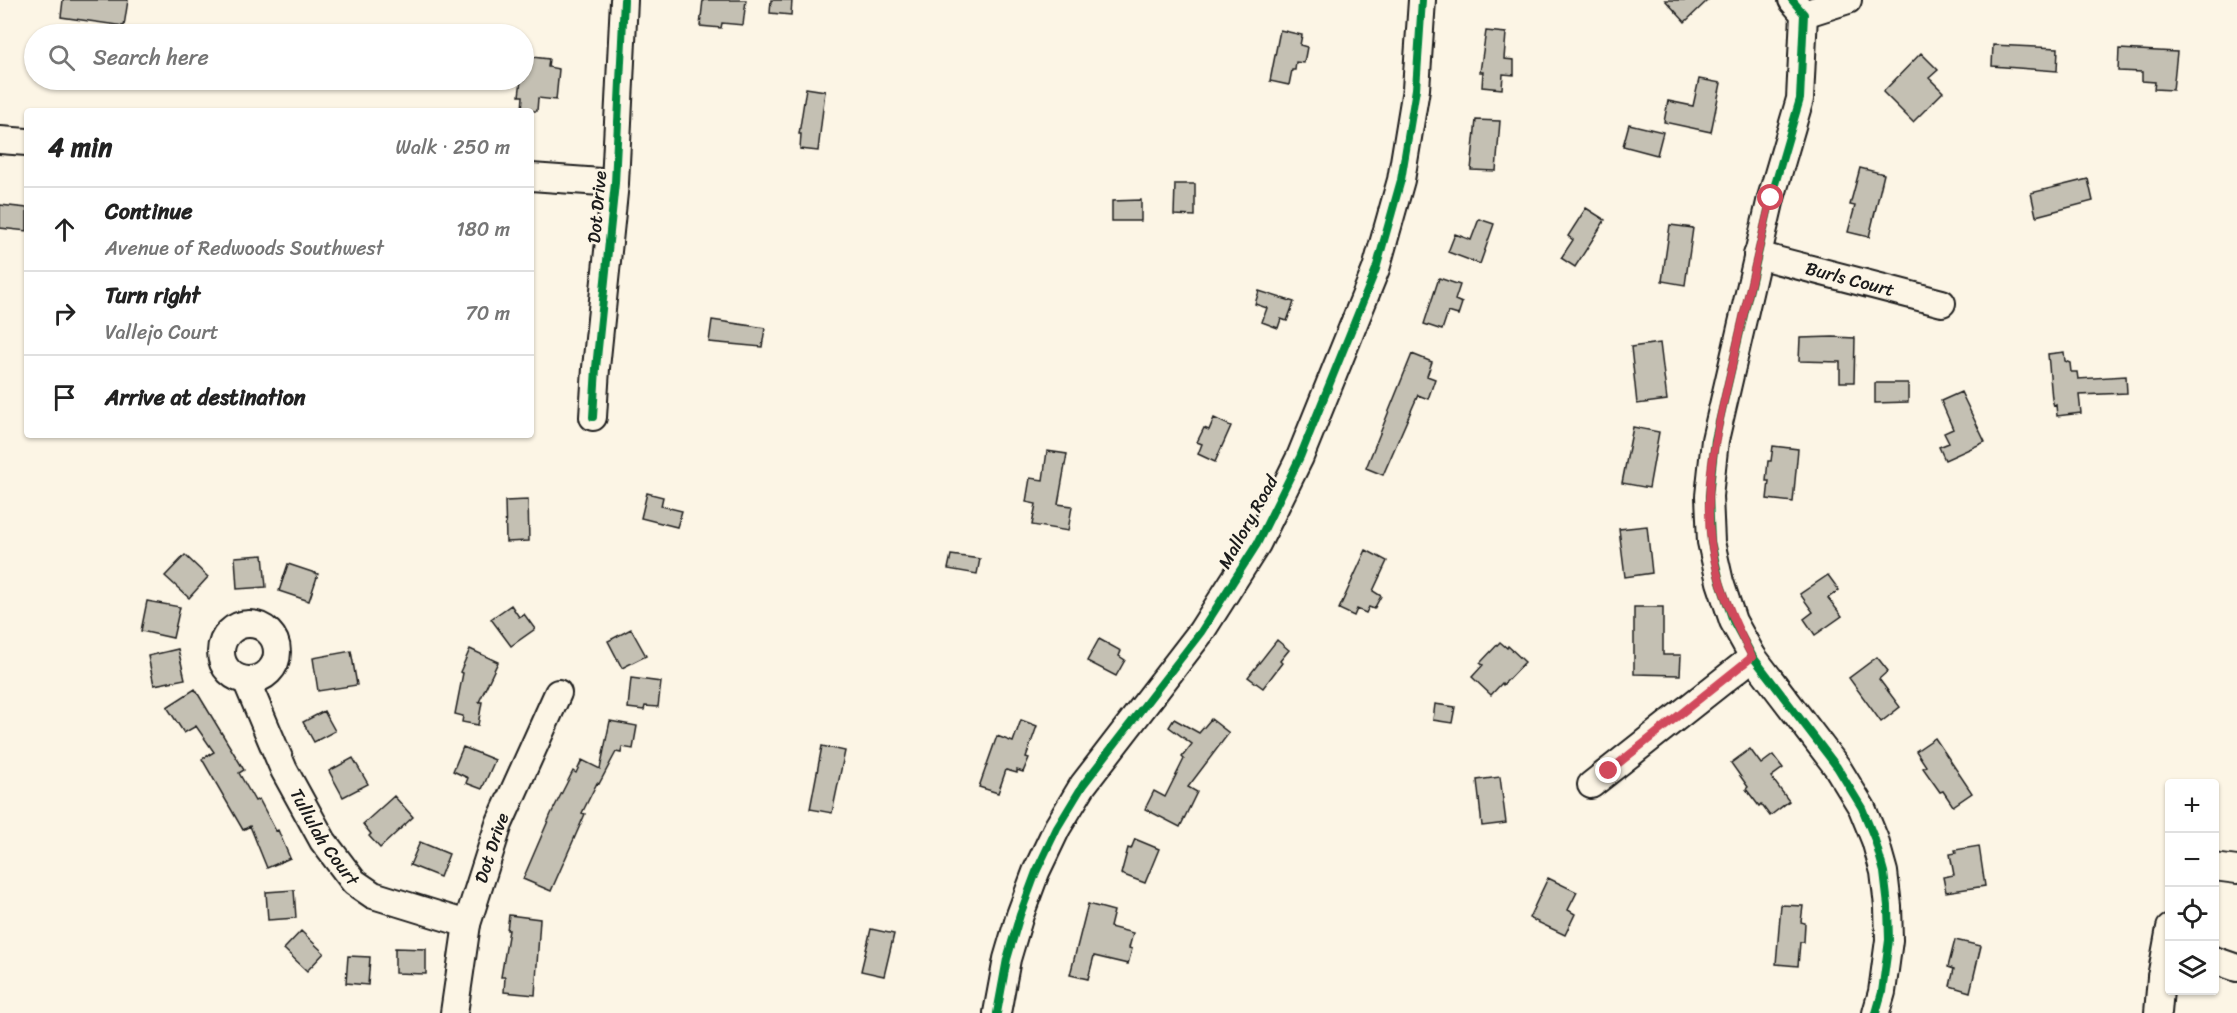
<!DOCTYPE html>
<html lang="en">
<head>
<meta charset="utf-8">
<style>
  body { margin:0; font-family:Sriracha,sans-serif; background:#f2f2f2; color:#222 }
  .controls { position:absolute; right:18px; bottom:18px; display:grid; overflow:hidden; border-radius:6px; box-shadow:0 2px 4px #0004 }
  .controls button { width:54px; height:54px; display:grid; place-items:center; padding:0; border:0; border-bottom:2px solid #e0e0e0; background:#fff; color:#222; font:30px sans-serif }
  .stop { position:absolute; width:18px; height:18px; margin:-14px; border:4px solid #d1495b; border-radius:50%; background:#fff }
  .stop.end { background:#d1495b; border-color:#fff; box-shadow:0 2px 6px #0008 }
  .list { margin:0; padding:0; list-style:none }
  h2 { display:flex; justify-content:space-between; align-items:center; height:78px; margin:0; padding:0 24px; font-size:26px }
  h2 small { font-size:20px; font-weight:400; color:#767676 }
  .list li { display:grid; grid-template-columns:39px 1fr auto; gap:18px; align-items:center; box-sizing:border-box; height:84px; padding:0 24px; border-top:2px solid #e0e0e0 }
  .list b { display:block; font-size:22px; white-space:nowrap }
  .list p { margin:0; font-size:20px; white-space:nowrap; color:#767676 }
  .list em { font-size:20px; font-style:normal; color:#767676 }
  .icon { flex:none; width:33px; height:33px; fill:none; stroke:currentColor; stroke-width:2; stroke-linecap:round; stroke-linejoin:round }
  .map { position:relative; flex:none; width:2237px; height:1013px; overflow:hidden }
  .search { position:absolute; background:#fff; box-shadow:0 2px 4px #0004; left:24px; top:24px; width:510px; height:66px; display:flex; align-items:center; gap:15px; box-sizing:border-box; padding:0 21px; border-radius:33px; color:#767676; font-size:22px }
  .panel { position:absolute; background:#fff; box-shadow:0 2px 4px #0004; left:24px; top:108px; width:510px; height:330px; border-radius:6px }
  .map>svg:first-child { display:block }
</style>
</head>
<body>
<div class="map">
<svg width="2237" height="1013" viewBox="0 0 2237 1013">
  <rect width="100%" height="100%" fill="#fcf5e5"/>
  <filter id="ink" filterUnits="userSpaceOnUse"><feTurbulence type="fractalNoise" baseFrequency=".0167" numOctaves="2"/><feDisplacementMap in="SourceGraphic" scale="12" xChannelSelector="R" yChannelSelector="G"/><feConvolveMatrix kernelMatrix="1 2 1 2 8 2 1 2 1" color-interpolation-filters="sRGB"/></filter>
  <g filter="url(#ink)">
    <path fill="#c4c0b3" stroke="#1c1c1c" stroke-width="1.5" d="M 63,0 L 128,0 L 124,26 L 61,17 Z
      M 703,0 L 746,0 L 743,25 L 722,23 L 721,28 L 700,26 Z
      M 771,0 L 792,0 L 791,15 L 770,13 Z
      M 1665,0 L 1708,0 L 1685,22 Z
      M 1280,30 L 1302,35 L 1300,45 L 1307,47 L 1304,63 L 1296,62 L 1295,70 L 1292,70 L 1289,85 L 1270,81 Z
      M 1486,31 L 1506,33 L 1504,59 L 1514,60 L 1514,75 L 1503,74 L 1502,89 L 1482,87 L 1483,72 L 1480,72 Z
      M 1993,45 L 2058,48 L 2057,71 L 1992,66 Z
      M 2119,49 L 2177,52 L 2173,90 L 2154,89 L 2155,82 L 2142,81 L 2142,72 L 2118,71 Z
      M 1921,53 L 1938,70 L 1929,78 L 1943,92 L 1913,122 L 1883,92 Z
      M 524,56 L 549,59 L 548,67 L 559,69 L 556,100 L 538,98 L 537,111 L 522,111 L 523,96 L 519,96 L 521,80 L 524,80 Z
      M 1699,79 L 1721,83 L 1711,132 L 1664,122 L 1668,101 L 1693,106 Z
      M 806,88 L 825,91 L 818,151 L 800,149 L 801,134 L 799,134 Z
      M 1476,120 L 1500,121 L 1496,171 L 1471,170 Z
      M 1629,124 L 1663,132 L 1657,155 L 1623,146 Z
      M 1860,168 L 1884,174 L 1869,237 L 1848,232 L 1855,206 L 1850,205 Z
      M 2088,179 L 2093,201 L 2036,216 L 2031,193 Z
      M 1175,184 L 1195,184 L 1195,216 L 1174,215 Z
      M 1141,200 L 1141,221 L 1112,221 L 1112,201 Z
      M 0,205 L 27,208 L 27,231 L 0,228 Z
      M 1586,208 L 1605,220 L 1575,267 L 1561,258 L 1573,240 L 1568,236 Z
      M 1479,219 L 1494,224 L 1480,264 L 1448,252 L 1455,234 L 1471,240 Z
      M 1670,225 L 1693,228 L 1685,285 L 1662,281 Z
      M 1439,278 L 1460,285 L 1455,300 L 1462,303 L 1458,315 L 1448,312 L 1442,330 L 1424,324 Z
      M 1259,291 L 1294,302 L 1287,321 L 1281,319 L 1278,328 L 1262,322 L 1267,308 L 1255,304 Z
      M 712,320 L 765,328 L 762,347 L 709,342 Z
      M 1833,337 L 1855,338 L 1854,382 L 1840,382 L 1840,362 L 1799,361 L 1800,338 Z
      M 1660,343 L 1667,400 L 1637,404 L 1631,347 Z
      M 2064,352 L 2065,361 L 2070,363 L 2071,372 L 2077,372 L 2078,379 L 2126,376 L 2127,393 L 2079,395 L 2081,413 L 2057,416 L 2056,405 L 2054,406 L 2052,399 L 2048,354 Z
      M 1412,354 L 1432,362 L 1427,376 L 1435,379 L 1428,399 L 1418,395 L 1383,475 L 1366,468 Z
      M 1875,383 L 1908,383 L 1908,402 L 1875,403 Z
      M 1961,392 L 1985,442 L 1945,460 L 1939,447 L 1949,443 L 1944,433 L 1953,429 L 1941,401 Z
      M 1214,418 L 1231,426 L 1215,462 L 1198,454 L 1202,444 L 1197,442 L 1204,428 L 1209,430 Z
      M 1633,427 L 1659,432 L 1649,488 L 1622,483 Z
      M 1773,446 L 1798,449 L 1793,502 L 1767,499 L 1769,481 L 1766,481 L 1768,461 L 1771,461 Z
      M 1047,451 L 1067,454 L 1058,504 L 1072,506 L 1068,531 L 1032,525 L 1036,504 L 1026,502 L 1030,478 L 1043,480 Z
      M 647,493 L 663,497 L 661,506 L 682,511 L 677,527 L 641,518 Z
      M 528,500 L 529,541 L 506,542 L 505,501 Z
      M 1647,526 L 1652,573 L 1625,577 L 1619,529 Z
      M 1366,550 L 1387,561 L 1373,591 L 1381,596 L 1374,609 L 1369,607 L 1366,613 L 1357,609 L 1354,616 L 1339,609 Z
      M 185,555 L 208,577 L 189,598 L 165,576 Z
      M 263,555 L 266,587 L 237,589 L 235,557 Z
      M 951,555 L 980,559 L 977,574 L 948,569 Z
      M 288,564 L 318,574 L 309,601 L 279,591 Z
      M 1828,575 L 1839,590 L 1828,598 L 1842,616 L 1815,635 L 1804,619 L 1813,612 L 1800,594 Z
      M 147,601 L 180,607 L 173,638 L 141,631 Z
      M 511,605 L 519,617 L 524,614 L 535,629 L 511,646 L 491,619 Z
      M 1634,607 L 1663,607 L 1663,655 L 1681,655 L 1680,675 L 1634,674 Z
      M 631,629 L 646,656 L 622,668 L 608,641 Z
      M 1099,639 L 1121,651 L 1119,656 L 1125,660 L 1116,676 L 1087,661 Z
      M 1277,640 L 1289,650 L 1280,661 L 1282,663 L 1263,688 L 1248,677 Z
      M 1500,642 L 1507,648 L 1508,646 L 1525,662 L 1503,685 L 1502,683 L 1491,695 L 1472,677 L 1483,665 L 1480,663 Z
      M 178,649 L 185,679 L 154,685 L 148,656 Z
      M 470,649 L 498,662 L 479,702 L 482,702 L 478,725 L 462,722 L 463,716 L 455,714 L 463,673 L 460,672 Z
      M 351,651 L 357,685 L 318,691 L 313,658 Z
      M 1877,657 L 1888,671 L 1879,679 L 1900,707 L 1881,722 L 1849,678 Z
      M 631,678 L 661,682 L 658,707 L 645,706 L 644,710 L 628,708 Z
      M 195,689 L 244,770 L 239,773 L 255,801 L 259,799 L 276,831 L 278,830 L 290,858 L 267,868 L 250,826 L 243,830 L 202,759 L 214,752 L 196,726 L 184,733 L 167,707 Z
      M 1435,704 L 1455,707 L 1452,723 L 1433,720 Z
      M 324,711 L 335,731 L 314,742 L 303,722 Z
      M 1174,719 L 1199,733 L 1211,719 L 1229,733 L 1188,787 L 1197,792 L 1180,827 L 1145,809 L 1154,791 L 1165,797 L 1184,759 L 1182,757 L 1192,744 L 1169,727 Z
      M 1021,720 L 1037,726 L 1026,757 L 1029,758 L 1023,772 L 1017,770 L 1017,773 L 1006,770 L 998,793 L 979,787 L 997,736 L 1013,742 Z
      M 610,721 L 637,726 L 633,749 L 622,747 L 621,753 L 616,752 L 599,784 L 597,783 L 582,813 L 585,814 L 551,891 L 523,879 L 551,814 L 573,771 L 576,773 L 582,760 L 600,769 Z
      M 1935,738 L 1972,793 L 1953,806 L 1943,791 L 1940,792 L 1923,768 L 1926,766 L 1916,751 Z
      M 822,746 L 845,751 L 832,813 L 810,809 Z
      M 463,747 L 495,760 L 482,789 L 466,783 L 468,778 L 453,771 Z
      M 1750,749 L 1761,764 L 1773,755 L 1783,768 L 1771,777 L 1789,801 L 1770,816 L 1761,804 L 1759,806 L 1746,789 L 1748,787 L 1731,763 Z
      M 353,758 L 368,784 L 343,797 L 329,771 Z
      M 1500,777 L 1506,823 L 1482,826 L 1477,780 Z
      M 394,796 L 413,817 L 380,848 L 369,836 L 371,834 L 363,824 Z
      M 1135,839 L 1159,849 L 1145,883 L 1121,874 L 1128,848 L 1131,849 Z
      M 420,842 L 449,854 L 440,877 L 410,865 Z
      M 1979,846 L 1985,886 L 1946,892 L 1943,877 L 1954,875 L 1950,854 L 1956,853 L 1955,850 Z
      M 1548,878 L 1577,892 L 1568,910 L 1575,914 L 1565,935 L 1529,918 Z
      M 294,890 L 296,918 L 268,920 L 266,892 Z
      M 1088,904 L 1114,911 L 1110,927 L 1133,933 L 1129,948 L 1132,949 L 1128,964 L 1094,956 L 1088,979 L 1070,975 Z
      M 1781,905 L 1803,906 L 1801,922 L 1805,923 L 1804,942 L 1800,942 L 1798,966 L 1776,964 Z
      M 509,915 L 540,919 L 535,995 L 504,992 L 505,977 L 501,977 L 509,930 L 507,930 Z
      M 871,929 L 894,934 L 884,976 L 861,971 Z
      M 301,931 L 324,953 L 307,971 L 284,949 Z
      M 1955,940 L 1981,946 L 1970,992 L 1950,986 L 1954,969 L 1948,967 Z
      M 395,948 L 426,949 L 426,974 L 395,973 Z
      M 348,956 L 370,957 L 368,985 L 346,983 Z"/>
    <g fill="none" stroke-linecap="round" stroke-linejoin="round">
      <defs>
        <g id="minor">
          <path d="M 1792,0 L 1804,14 L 1800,99 L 1771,198 L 1715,440 L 1709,496 L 1711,542 L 1720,582 L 1733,621 L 1753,657 L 1837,767 L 1862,808 L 1875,840 L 1884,872 L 1888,906 L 1889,940 L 1882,992 L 1876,1013"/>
          <path d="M 1804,14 L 1848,0"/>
          <path d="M 0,140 L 27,142"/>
          <path d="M 531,177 L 615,183"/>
          <path id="s1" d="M 1757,255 L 1942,303"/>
          <path d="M 593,417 L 596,368 L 615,183 L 624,0"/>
          <circle cx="249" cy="652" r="28"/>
          <path id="s2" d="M 246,680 L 284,770 L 323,841 L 354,882 L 373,895 L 467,924"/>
          <path d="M 1591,785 L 1753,657"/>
          <path d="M 2214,867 L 2237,870"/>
          <path d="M 2214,960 L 2237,968"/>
          <path d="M 2161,977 L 2170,928"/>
          <path id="s3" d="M 454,1013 L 467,924 L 499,824 L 558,693"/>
          <path d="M 997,1013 L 1007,959 L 1020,915 L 1036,872 L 1057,828 L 1083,785 L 1201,632 L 1257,544 L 1300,457 L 1376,269 L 1401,180 L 1416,89 L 1422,0"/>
          <path d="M 2158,1013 L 2161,977 L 2170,971"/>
        </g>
      </defs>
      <use href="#minor" stroke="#1c1c1c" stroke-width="30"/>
      <use href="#minor" stroke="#fcf5e5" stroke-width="26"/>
      <defs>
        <path id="cycleway" d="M 1792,0 L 1804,14 L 1800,99 L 1771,198 L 1715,440 L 1709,496 L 1711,542 L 1720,582 L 1733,621 L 1753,657 L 1837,767 L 1862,808 L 1875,840 L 1884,872 L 1888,906 L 1889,940 L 1882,992 L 1876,1013
          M 593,417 L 596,368 L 615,183 L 624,0
          M 997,1013 L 1007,959 L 1020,915 L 1036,872 L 1057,828 L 1083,785 L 1201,632 L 1257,544 L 1300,457 L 1376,269 L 1401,180 L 1416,89 L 1422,0"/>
      </defs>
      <use href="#cycleway" stroke="#fcf5e5" stroke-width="11"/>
      <use href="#cycleway" stroke="#00873e" stroke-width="8"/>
    </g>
  </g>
  <g fill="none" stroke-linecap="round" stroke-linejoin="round" filter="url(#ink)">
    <path stroke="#d1495b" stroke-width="8" d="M 1609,771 L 1752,657 C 1733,620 1717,583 1711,542 C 1703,481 1719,421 1733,362 C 1745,307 1758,253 1771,198"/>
  </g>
  <g text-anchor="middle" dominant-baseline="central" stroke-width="5" stroke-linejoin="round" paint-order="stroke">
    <g font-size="18" fill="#1c1c1c" stroke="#fcf5e5">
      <text transform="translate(597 207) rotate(-85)">Dot Drive</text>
      <text stroke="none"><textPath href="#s1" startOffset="96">Burls Court</textPath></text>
      <text transform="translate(1248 522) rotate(-61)">Mallory Road</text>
      <text stroke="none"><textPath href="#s2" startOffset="176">Tullulah Court</textPath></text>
      <text stroke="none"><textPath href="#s3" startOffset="170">Dot Drive</textPath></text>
    </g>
  </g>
</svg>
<div class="controls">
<button>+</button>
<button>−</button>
<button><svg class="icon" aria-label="locate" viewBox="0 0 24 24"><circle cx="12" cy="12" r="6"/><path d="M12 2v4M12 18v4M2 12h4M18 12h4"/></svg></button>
<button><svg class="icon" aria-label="layers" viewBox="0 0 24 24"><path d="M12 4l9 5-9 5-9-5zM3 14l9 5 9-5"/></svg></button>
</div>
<div class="stop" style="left:1771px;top:198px"></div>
<div class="stop end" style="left:1609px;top:771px"></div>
<div class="search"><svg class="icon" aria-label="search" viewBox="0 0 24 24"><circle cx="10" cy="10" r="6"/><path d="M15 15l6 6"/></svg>Search here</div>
<section class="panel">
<h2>4 min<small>Walk · 250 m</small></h2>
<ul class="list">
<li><svg class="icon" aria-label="ahead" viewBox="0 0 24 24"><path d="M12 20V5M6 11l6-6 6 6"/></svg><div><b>Continue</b><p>Avenue of Redwoods Southwest</p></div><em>180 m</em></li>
<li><svg class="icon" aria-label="right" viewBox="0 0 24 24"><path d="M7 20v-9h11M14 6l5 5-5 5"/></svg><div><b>Turn right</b><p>Vallejo Court</p></div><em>70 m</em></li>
<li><svg class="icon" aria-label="arrive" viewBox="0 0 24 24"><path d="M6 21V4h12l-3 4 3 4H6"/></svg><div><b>Arrive at destination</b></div></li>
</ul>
</section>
</div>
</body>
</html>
